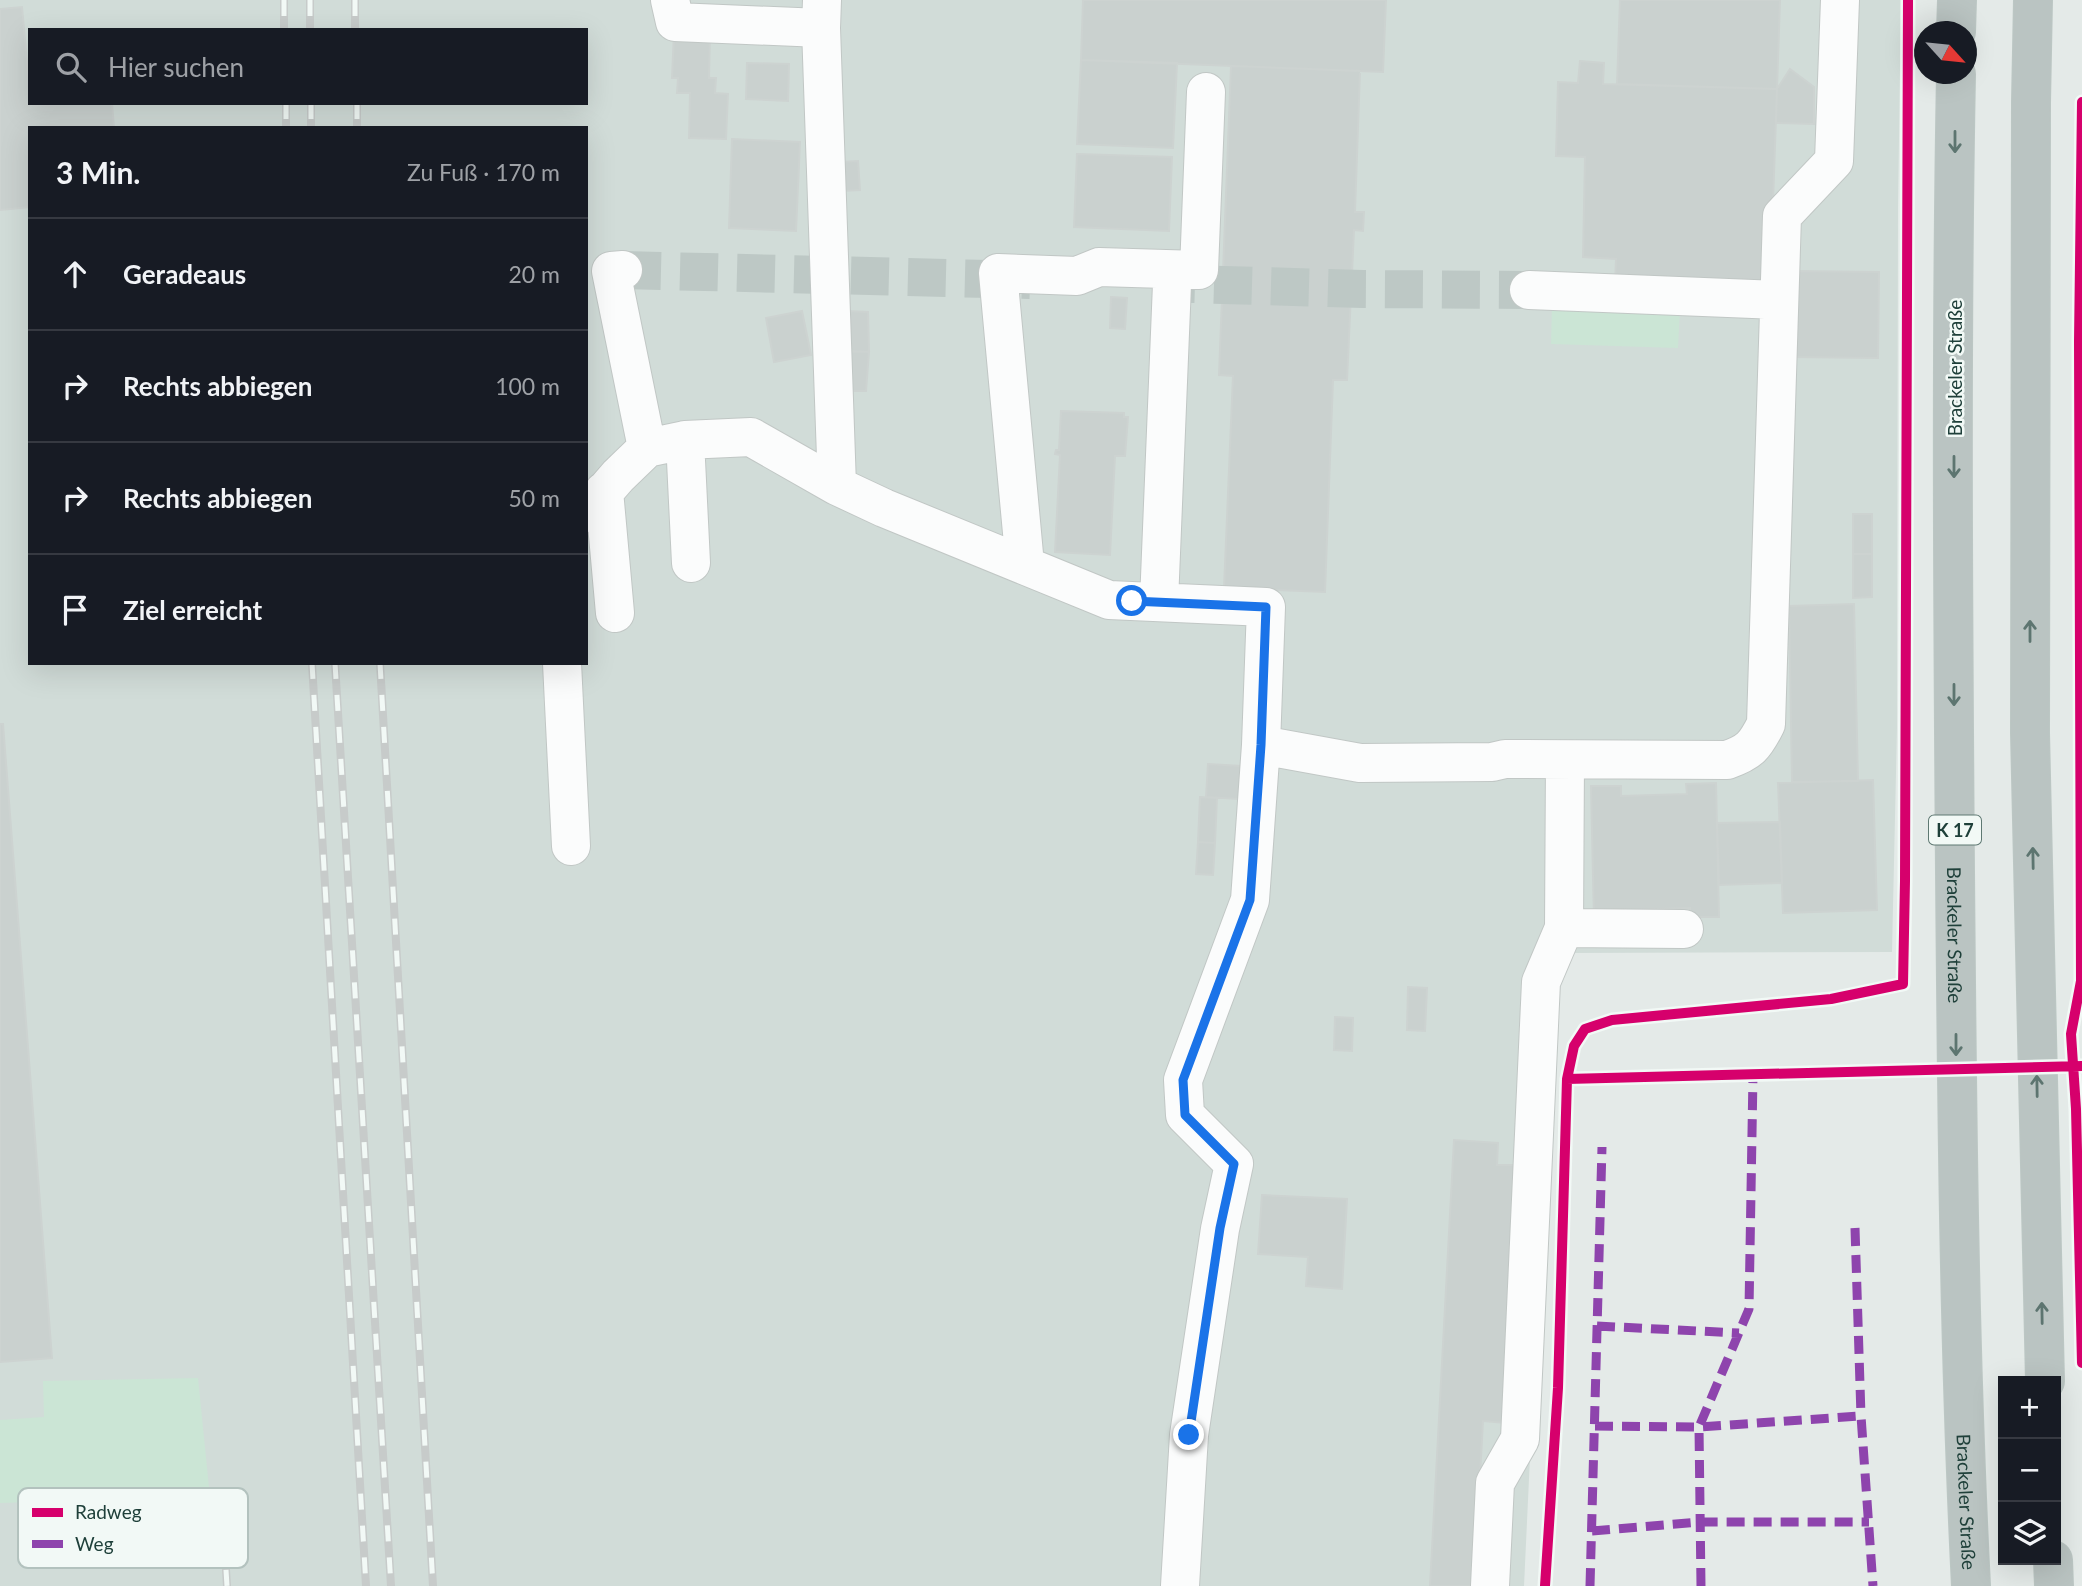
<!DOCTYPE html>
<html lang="de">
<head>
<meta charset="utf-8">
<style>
  body { margin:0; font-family:Lato,sans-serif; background:#20242c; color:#f1f3f6 }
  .controls { position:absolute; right:21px; bottom:21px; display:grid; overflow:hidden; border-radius:0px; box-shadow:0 7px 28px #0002 }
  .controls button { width:63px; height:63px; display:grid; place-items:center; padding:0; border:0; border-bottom:2px solid #363941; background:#171b24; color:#f1f3f6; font:35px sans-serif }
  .compass { position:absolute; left:1914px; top:21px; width:63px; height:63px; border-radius:50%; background:#171b24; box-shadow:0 7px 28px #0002; rotate:117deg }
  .stop { position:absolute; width:21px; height:21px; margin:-16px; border:5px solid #1a73e8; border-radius:50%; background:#fff }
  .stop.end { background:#1a73e8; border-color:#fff; box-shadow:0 2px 7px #0008 }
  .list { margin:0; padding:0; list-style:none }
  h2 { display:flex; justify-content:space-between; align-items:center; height:91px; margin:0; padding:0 28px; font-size:30px }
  h2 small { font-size:23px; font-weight:400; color:#9ea1a6 }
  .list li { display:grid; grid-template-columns:46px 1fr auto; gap:21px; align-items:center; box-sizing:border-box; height:112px; padding:0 28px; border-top:2px solid #363941 }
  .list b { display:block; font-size:26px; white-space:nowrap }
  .list em { font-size:23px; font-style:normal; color:#9ea1a6 }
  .icon { flex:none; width:38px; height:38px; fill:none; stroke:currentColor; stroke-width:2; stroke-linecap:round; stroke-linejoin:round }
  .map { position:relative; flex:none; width:2082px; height:1586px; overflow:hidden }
  .search { position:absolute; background:#171b24; box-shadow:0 7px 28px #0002; left:28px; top:28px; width:560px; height:77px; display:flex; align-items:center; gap:18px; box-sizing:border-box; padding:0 24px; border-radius:0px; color:#9ea1a6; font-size:26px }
  .panel { position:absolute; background:#171b24; box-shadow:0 7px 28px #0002; left:28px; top:126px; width:560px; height:539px; border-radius:0px }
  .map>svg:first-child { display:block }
</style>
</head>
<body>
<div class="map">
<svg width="2082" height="1586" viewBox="0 0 2082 1586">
  <rect width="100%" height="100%" fill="#e4eae8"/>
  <path fill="#d1dcd8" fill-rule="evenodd" d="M 0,0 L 1901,0 L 1898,208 L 1897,728 L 1892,952 L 1569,953 L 1552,986 L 1524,1586 L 0,1586 ZM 30,30 L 586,30 L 586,103 L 30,103 ZM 30,128 L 586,128 L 586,663 L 30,663 Z"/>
  <path fill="#cbe5d5" d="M 1552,304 L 1680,309 L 1678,348 L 1551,344 Z
    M 198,1378 L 210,1497 L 0,1503 L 0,1420 L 44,1417 L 43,1381 Z"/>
  <path fill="#cad1cf" stroke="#cdd3d1" stroke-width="2" d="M 1083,0 L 1386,0 L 1383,72 L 1081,60 Z
    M 1620,0 L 1780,0 L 1777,89 L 1617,84 Z
    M 22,7 L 31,105 L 112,103 L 114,128 L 30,128 L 30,207 L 0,210 L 0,9 Z
    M 674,33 L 710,34 L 709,78 L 716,78 L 715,93 L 728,94 L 726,139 L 689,138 L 690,93 L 677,93 L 678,78 L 672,78 Z
    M 1081,60 L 1177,63 L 1173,148 L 1077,144 Z
    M 1580,61 L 1604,63 L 1603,84 L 1777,89 L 1770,287 L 1615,284 L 1616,259 L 1583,257 L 1585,157 L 1556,156 L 1558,82 L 1578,83 Z
    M 747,63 L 789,64 L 788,101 L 746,99 Z
    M 1231,66 L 1360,71 L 1355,212 L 1364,212 L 1363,231 L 1354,230 L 1347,380 L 1333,380 L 1325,592 L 1224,588 L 1233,376 L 1219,375 Z
    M 1790,69 L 1814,87 L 1814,124 L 1776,123 L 1777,89 Z
    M 732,139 L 800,142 L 796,231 L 729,228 Z
    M 1077,154 L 1172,157 L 1169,231 L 1074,227 Z
    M 858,161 L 860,190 L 842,191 L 840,162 Z
    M 1793,271 L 1879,272 L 1878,358 L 1792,357 Z
    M 1111,297 L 1127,298 L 1125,329 L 1110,328 Z
    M 802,311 L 811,355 L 774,362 L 766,318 Z
    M 847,311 L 868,312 L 869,352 L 845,351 Z
    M 851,351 L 869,352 L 866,391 L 849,391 Z
    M 1061,411 L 1124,413 L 1124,417 L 1128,417 L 1125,456 L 1115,456 L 1110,555 L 1055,552 L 1060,455 L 1055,454 L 1056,450 L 1059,450 Z
    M 1853,514 L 1872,514 L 1872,554 L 1853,554 Z
    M 1853,554 L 1872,554 L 1872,597 L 1853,598 Z
    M 1854,604 L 1858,781 L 1792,782 L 1789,606 Z
    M 0,724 L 3,724 L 52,1358 L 0,1362 Z
    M 1208,764 L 1241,766 L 1239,799 L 1206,797 Z
    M 1873,780 L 1877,910 L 1783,913 L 1778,783 Z
    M 1716,783 L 1719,917 L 1690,917 L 1690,908 L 1625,910 L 1594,920 L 1591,786 L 1621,786 L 1621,796 L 1687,794 L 1686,784 Z
    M 1200,797 L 1217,798 L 1215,843 L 1198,842 Z
    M 1780,822 L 1782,883 L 1719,885 L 1717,823 Z
    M 1198,842 L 1215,843 L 1213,875 L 1196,874 Z
    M 1408,987 L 1427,988 L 1425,1031 L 1407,1030 Z
    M 1335,1017 L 1353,1018 L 1352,1051 L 1334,1050 Z
    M 1454,1140 L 1498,1143 L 1497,1165 L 1519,1165 L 1505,1423 L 1483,1421 L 1474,1586 L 1430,1586 Z
    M 1262,1195 L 1347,1199 L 1342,1289 L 1306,1286 L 1308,1257 L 1258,1254 Z"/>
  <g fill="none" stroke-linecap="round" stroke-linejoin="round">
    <path stroke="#bdc8c5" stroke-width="38" stroke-dasharray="38 19" stroke-linecap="butt" d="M 623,270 L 1030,280
      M 1157,283 L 1363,289 L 1529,290"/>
    <defs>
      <path id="minor" d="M 670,0 L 675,22 L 821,28
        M 822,0 L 821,28 L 837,486 L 884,508 L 1109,600 L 1266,607 L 1261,745 L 1360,763 L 1492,762 L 1505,759 L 1727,760 C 1750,752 1755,746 1766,724 L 1782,216 L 1834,161 L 1840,0
        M 623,270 L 611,271 L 647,448
        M 1529,290 L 1778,300
        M 685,440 L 691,563
        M 604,491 L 615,613
        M 586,513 L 618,476 L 647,448 L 685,440 L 751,437 L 837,486
        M 1025,565 L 998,273 L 1077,276 L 1099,267 L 1199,270 L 1206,92
        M 1159,602 L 1172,284
        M 562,663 L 571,846
        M 1564,928 L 1684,929
        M 1180,1586 L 1189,1435 L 1220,1229 L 1234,1164 L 1185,1115 L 1183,1080 L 1250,900 L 1261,745
        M 1490,1586 L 1495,1483 L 1520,1439 L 1541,982 L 1564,928 L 1565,760"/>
      <g id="highway">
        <path d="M 2033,0 L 2031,102 L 2030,733 L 2045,1381"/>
        <path d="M 1956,32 L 1957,0"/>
        <path id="s1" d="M 1956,74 C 1951,339 1953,606 1955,872 C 1957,1110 1959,1348 1971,1586"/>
        <path d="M 2053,1560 L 2054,1586"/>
      </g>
    </defs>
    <use href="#minor" stroke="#c1c7c5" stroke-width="40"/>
    <use href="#highway" stroke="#bcc7c4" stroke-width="40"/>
    <use href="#minor" stroke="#fbfcfc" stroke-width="38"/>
    <use href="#highway" stroke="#bac4c2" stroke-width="38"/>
    <defs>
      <path id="rail" d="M 284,0 L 284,30
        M 310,0 L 310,30
        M 355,0 L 355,30
        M 286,103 L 286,128
        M 311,103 L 311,128
        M 357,103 L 357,128
        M 312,663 L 366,1586
        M 335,663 L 391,1586
        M 380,663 L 433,1586
        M 224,1538 L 227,1586"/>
    </defs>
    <use href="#rail" stroke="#c7cbca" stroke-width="8"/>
    <use href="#rail" stroke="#f2f9f6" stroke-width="5" stroke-dasharray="16" stroke-linecap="butt"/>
    <path stroke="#8e44ad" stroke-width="9" stroke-dasharray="18 9" stroke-linecap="butt" d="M 1855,1228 L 1861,1416
      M 1597,1326 L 1739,1333
      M 1595,1426 L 1699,1427 L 1861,1416 L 1873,1586
      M 1592,1531 L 1700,1522 L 1869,1522
      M 1590,1586 L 1602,1147
      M 1701,1586 L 1699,1427 L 1749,1309 L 1753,1075"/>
    <defs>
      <path id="cycleway" d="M 2082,102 L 2079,342 L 2081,981 L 2071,1034 L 2076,1109 L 2082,1363
        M 1567,1079 L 2082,1066
        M 1545,1586 L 1558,1388 L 1567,1079 L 1574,1046 L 1585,1029 L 1612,1020 L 1831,999 L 1903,984 L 1905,881 L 1908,0"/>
    </defs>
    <use href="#cycleway" stroke="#f2f9f6" stroke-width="15"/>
    <use href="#cycleway" stroke="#d6006c" stroke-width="10"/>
  </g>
  <defs><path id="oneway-shaft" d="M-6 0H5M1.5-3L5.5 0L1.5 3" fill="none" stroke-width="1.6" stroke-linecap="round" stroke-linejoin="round" transform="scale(1.75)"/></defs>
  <g stroke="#5d7570">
    <use href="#oneway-shaft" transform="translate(1955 142) rotate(90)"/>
    <use href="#oneway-shaft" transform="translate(1954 467) rotate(90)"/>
    <use href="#oneway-shaft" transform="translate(2030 631) rotate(-90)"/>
    <use href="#oneway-shaft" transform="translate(1954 695) rotate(90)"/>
    <use href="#oneway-shaft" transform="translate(2033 858) rotate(-91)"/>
    <use href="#oneway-shaft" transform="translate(1956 1045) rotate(90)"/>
    <use href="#oneway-shaft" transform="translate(2037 1086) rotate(-91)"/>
    <use href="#oneway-shaft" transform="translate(2042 1313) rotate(-91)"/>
  </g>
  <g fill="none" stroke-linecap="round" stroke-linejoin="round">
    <path stroke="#1a73e8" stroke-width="9" d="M 1132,601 L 1266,607 L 1261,745 L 1250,900 L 1183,1080 L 1185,1115 L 1234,1164 L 1220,1228 L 1189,1435"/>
  </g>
  <g text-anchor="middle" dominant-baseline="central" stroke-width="5" stroke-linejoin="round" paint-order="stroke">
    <rect fill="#f2f9f6" stroke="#5e7872" stroke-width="2" x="1929" y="815.5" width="52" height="29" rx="5"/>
    <g font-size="18" font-weight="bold" fill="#1f403a">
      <text x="1955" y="830">K 17</text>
    </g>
    <g font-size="19" fill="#1f403a" stroke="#f2f9f6">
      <text transform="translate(1954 368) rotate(-90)">Brackeler Straße</text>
      <text stroke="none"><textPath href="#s1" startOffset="861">Brackeler Straße</textPath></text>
      <text stroke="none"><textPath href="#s1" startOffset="1428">Brackeler Straße</textPath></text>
    </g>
  </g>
  <rect x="18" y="1488" width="230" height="80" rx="10" fill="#f2f9f6" stroke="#b3c2be" stroke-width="2"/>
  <rect x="32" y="1508" width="31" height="9" fill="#d6006c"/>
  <rect x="32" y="1540" width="31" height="8" fill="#8e44ad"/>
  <g font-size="19" fill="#1f403a">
    <text x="75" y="1519">Radweg</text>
    <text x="75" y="1551">Weg</text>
  </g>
</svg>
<div class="controls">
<button>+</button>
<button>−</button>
<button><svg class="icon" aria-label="layers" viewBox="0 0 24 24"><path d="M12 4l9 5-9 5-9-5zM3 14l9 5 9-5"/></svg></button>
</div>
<svg class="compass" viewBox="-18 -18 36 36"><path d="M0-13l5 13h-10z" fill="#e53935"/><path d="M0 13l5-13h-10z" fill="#9ea1a6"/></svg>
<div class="stop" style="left:1132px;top:601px"></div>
<div class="stop end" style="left:1189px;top:1435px"></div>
<div class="search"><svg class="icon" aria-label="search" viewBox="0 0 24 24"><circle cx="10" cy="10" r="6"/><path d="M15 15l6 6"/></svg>Hier suchen</div>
<section class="panel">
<h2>3 Min.<small>Zu Fuß · 170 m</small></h2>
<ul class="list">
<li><svg class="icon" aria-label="ahead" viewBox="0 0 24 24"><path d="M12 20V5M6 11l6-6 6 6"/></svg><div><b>Geradeaus</b></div><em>20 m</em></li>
<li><svg class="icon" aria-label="right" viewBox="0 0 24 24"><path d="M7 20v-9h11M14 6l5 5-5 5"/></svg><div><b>Rechts abbiegen</b></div><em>100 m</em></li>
<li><svg class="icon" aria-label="right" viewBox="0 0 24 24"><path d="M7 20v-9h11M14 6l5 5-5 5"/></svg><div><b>Rechts abbiegen</b></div><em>50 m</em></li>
<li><svg class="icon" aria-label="arrive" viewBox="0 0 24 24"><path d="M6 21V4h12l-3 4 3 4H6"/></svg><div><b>Ziel erreicht</b></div></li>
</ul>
</section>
</div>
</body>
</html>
